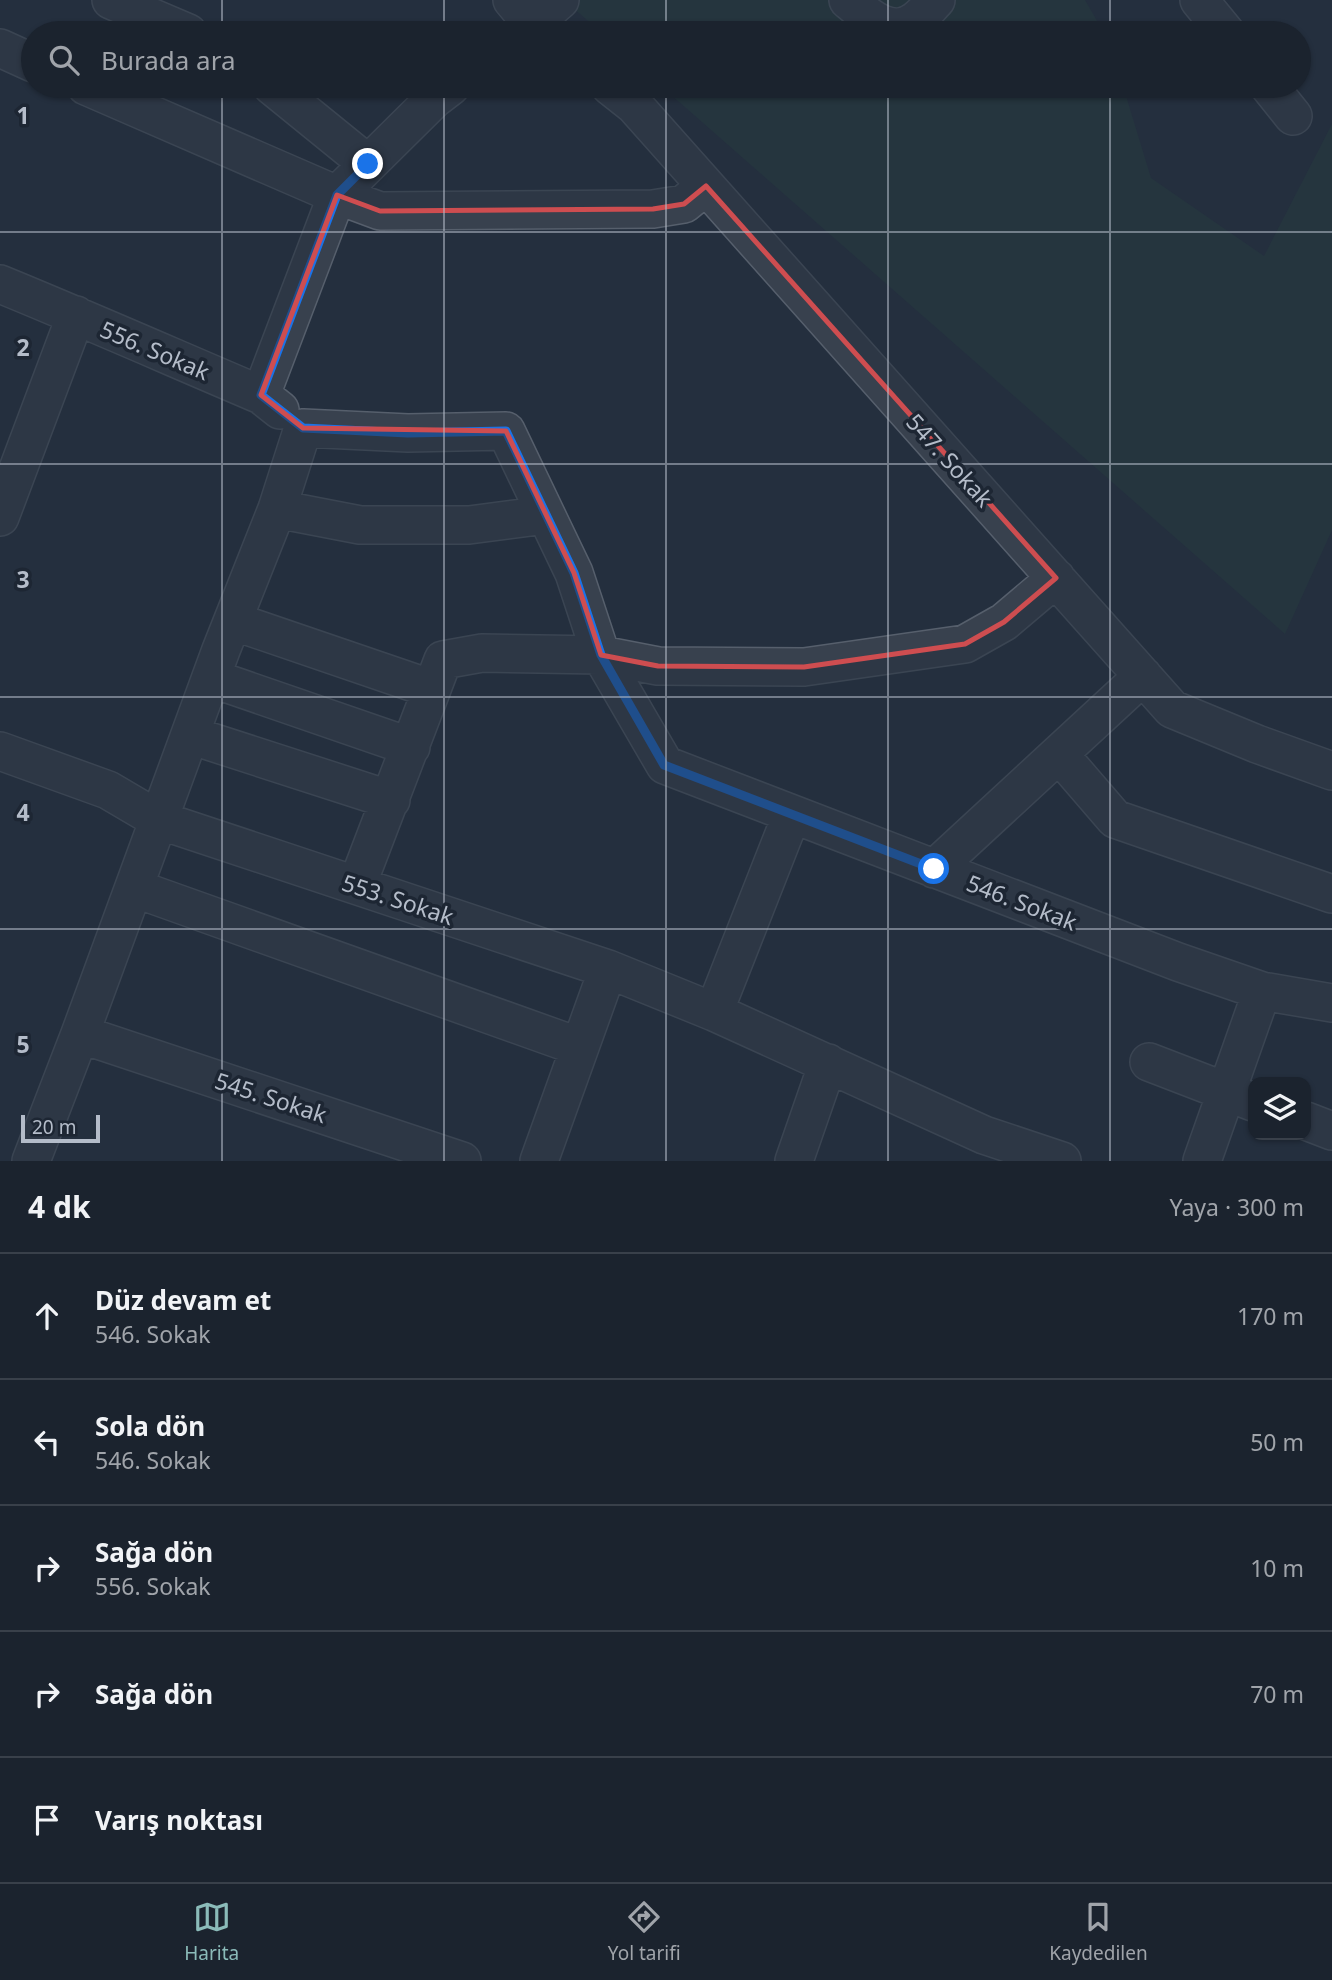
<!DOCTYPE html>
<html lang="tr">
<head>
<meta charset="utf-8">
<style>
  body { margin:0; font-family:"Noto Sans",sans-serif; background:#242b36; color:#f1f3f6 }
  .controls { position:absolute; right:21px; bottom:21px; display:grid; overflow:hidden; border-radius:14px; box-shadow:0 2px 5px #0004 }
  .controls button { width:63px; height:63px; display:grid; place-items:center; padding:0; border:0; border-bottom:2px solid #39404a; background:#1b232e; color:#f1f3f6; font:35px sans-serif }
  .scale { position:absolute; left:21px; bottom:18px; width:79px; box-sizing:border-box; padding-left:7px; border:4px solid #b4bcc9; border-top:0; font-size:19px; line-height:24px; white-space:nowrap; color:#b4bcc9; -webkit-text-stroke:5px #1d2633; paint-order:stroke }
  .stop { position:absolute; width:21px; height:21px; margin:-16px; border:5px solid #1a73e8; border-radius:50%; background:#fff }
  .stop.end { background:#1a73e8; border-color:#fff; box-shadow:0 2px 7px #0008 }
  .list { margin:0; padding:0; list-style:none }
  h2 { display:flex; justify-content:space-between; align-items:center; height:91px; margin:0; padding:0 28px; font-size:30px }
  h2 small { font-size:23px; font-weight:400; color:#a0a4aa }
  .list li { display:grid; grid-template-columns:46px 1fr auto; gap:21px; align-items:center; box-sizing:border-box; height:126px; padding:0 28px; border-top:2px solid #39404a }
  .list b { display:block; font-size:26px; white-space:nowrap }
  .list p { margin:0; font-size:23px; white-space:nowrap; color:#a0a4aa }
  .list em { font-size:23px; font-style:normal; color:#a0a4aa }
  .icon { flex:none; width:38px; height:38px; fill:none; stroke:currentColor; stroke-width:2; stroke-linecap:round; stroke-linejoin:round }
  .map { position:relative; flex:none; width:1332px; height:1161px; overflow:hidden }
  .search { position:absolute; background:#1b232e; box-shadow:0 2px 5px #0004; left:21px; right:21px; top:21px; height:77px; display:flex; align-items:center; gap:18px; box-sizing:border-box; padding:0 24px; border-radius:38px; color:#a0a4aa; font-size:26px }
  .sheet { height:721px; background:#1b232e }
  nav { display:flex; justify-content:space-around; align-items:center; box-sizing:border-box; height:98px; border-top:2px solid #39404a; background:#1b232e; font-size:19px; color:#a0a4aa }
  nav a { display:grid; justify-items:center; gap:4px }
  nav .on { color:#8bbbb9 }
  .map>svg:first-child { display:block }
</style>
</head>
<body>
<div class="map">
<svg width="1332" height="1161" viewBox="0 0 1332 1161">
  <rect width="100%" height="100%" fill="#242f3e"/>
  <path fill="#263c3f" d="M 564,0 L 1085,0 L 1104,33 L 602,33 Z
    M 661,86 L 1123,86 L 1151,178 L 1264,256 L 1332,124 L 1332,530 L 1285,634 Z"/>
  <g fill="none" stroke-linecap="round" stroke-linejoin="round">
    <defs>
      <path id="minor" d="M 111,0 L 188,33
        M 512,0 L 533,25 L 544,33
        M 848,0 C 867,16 892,39 916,20 C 924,14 930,6 936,0
        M 1199,0 L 1226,33
        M 522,33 L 560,0
        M 0,48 L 33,63
        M 86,86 L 337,195 L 380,211 L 653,209 L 684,204 L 706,186
        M 272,86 L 368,164
        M 610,86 L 634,105 L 1172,709 L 1257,744 L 1332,771
        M 1269,86 L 1293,116
        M 0,284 C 88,320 174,358 261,395 L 280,410
        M 261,395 L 337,195 L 434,99 L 451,86
        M 303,428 L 408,433 L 506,431 L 574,573 L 601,655 L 665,765 L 1178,962 L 1262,991 L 1332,1003
        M 277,509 L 360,525 L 469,525 L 546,515
        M 0,517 L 76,315
        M 233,621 L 432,689
        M 211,678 L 411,747
        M 190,735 L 391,800
        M 0,751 L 108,790 L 159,820 L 608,969 L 539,1161
        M 1059,754 L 1115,819 L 1332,894
        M 934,869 L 1143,676
        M 357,885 L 443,660 L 482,653 L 601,655 L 658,666 L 804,667 L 965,644 L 1004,622 L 1056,578
        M 134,888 L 580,1047
        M 608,969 L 714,1012 L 984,1135 L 1062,1161
        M 714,1012 L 792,814
        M 80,1034 L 462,1161
        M 1149,1062 L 1253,1102
        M 1306,1121 L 1332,1131
        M 31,1161 L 80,1034 L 221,650 L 277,509 L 303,428
        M 794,1161 L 828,1063
        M 1202,1161 L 1262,991"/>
    </defs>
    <use href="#minor" stroke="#565f6c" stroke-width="40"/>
    <use href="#minor" stroke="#38414e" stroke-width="37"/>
  </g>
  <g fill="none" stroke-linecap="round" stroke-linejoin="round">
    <path stroke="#1a73e8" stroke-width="9" d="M 368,164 L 337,195 L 261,395 L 303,428 L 408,433 L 506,431 L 574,573 L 601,655 L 664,765 L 934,869"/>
  </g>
  <path d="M0 0H1332V1161H0ZM 706,186 L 1056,578 L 1004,622 L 965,644 L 804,667 L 658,666 L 601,655 L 574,573 L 506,431 L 303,428 L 261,395 L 337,195 L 380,211 L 653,209 L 684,204 Z" fill="#242f3e" fill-opacity=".55" fill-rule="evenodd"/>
  <path fill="none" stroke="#ce4d50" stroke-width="5" stroke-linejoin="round" d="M 706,186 L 1056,578 L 1004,622 L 965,644 L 804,667 L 658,666 L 601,655 L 574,573 L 506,431 L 303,428 L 261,395 L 337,195 L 380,211 L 653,209 L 684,204 Z"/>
  <path fill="none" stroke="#b4bcc9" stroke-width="2" stroke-opacity="0.55" d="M 222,0 L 222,33M 444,0 L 444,33M 666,0 L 666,33M 888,0 L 888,33M 1110,0 L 1110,33M 222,86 L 222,1161M 444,86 L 444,1161M 666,86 L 666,1161M 888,86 L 888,1161M 1110,86 L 1110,1161M 0,232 L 1332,232M 0,464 L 1332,464M 0,697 L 1332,697M 0,929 L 1332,929"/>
  <g text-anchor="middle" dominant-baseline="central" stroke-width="7" stroke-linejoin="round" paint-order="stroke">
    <g font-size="23" fill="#b4bcc9" stroke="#1d2633">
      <text transform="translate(155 350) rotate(23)">556. Sokak</text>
      <text transform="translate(950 460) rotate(48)">547. Sokak</text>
      <text transform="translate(398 899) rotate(18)">553. Sokak</text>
      <text transform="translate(1022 902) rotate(21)">546. Sokak</text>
      <text transform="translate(271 1097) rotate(18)">545. Sokak</text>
    </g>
  </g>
  <g font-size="23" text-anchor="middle" font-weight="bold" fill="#b4bcc9" stroke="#1d2633" stroke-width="7" stroke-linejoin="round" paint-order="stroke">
    <text x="23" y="124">1</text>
    <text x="23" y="356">2</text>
    <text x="23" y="588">3</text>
    <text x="23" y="821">4</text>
    <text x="23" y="1053">5</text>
  </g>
</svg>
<div class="controls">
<button><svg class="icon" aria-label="layers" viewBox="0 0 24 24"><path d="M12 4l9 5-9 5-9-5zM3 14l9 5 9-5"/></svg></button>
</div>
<div class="scale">20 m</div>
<div class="stop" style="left:934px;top:869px"></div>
<div class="stop end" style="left:368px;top:164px"></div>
<div class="search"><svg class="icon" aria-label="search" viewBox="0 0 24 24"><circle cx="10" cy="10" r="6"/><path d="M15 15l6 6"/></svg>Burada ara</div>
</div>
<section class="sheet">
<h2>4 dk<small>Yaya · 300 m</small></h2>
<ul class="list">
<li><svg class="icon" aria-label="ahead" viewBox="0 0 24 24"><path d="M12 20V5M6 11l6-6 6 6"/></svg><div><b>Düz devam et</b><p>546. Sokak</p></div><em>170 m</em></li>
<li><svg class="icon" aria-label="left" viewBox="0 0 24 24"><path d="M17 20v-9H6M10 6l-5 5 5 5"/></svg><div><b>Sola dön</b><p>546. Sokak</p></div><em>50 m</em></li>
<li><svg class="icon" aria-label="right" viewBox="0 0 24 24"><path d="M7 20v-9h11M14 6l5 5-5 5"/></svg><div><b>Sağa dön</b><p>556. Sokak</p></div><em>10 m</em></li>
<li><svg class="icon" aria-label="right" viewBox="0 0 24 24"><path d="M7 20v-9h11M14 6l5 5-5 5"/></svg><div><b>Sağa dön</b></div><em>70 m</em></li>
<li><svg class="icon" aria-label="arrive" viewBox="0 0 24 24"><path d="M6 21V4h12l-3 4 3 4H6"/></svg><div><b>Varış noktası</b></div></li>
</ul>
</section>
<nav>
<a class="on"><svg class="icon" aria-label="map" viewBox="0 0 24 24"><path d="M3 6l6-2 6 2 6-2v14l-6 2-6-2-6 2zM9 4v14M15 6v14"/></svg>Harita</a>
<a><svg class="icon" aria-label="directions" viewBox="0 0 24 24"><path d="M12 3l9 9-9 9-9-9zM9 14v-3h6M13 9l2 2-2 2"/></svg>Yol tarifi</a>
<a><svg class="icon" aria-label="saved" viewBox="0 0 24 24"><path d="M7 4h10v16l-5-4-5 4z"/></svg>Kaydedilen</a>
</nav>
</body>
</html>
